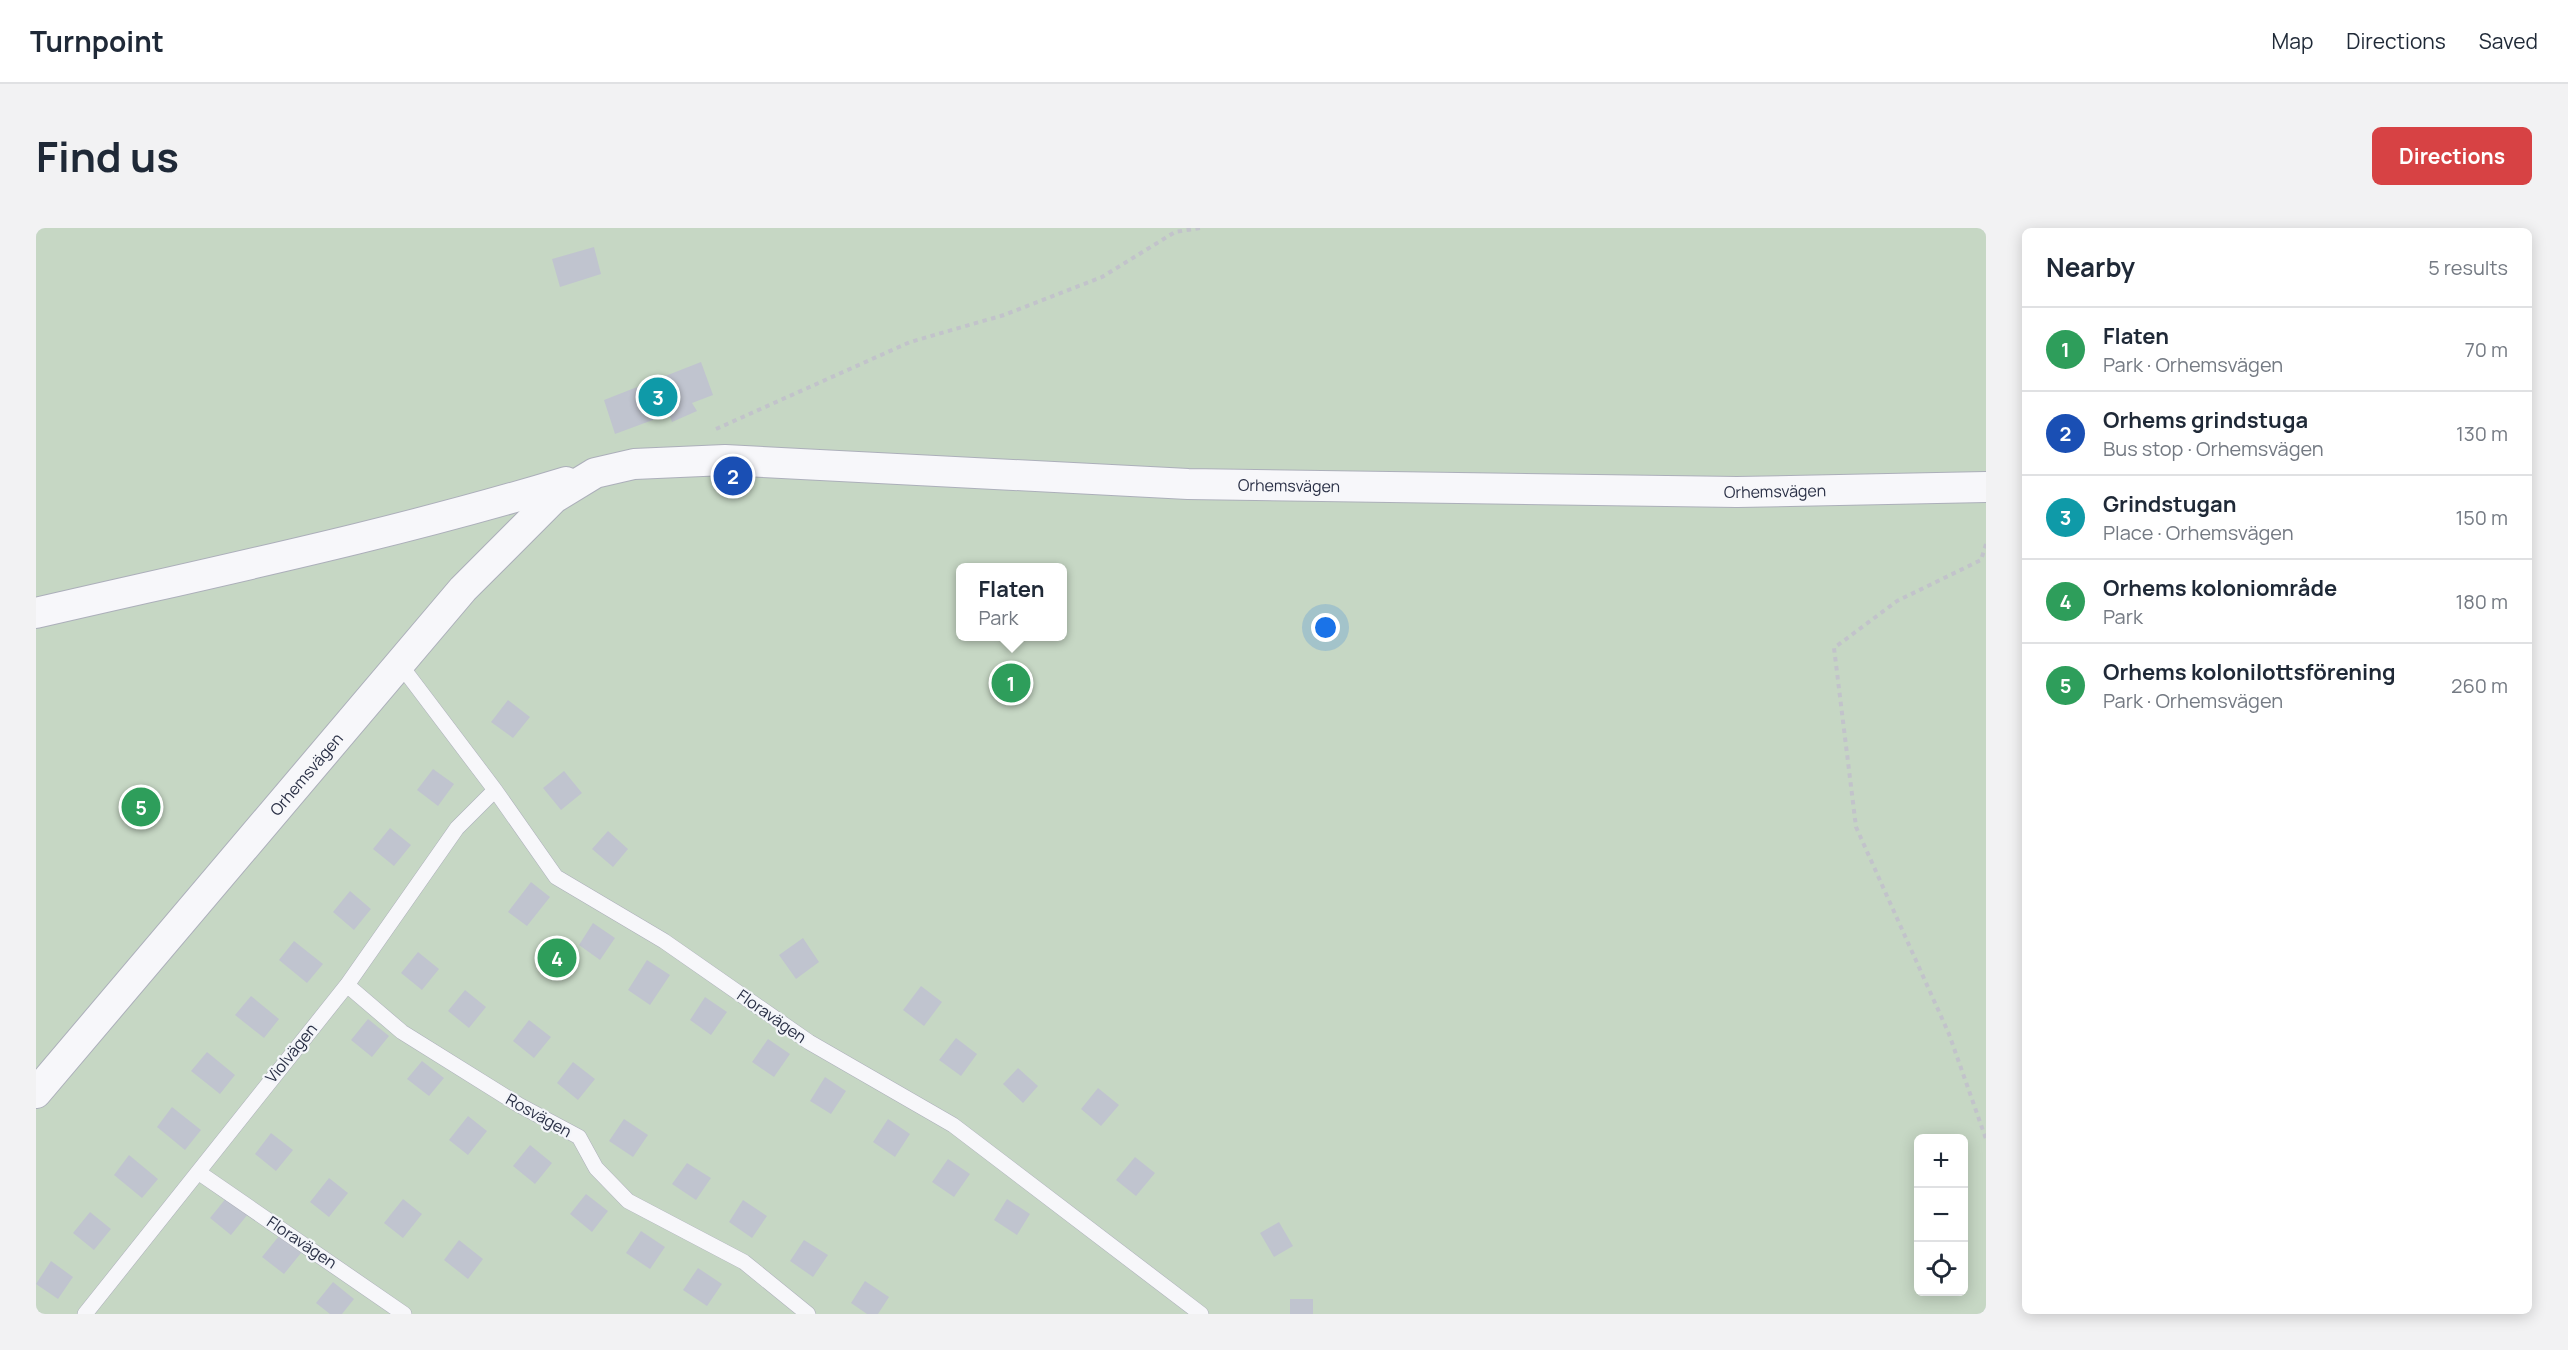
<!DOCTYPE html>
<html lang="en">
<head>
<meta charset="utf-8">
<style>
  body { margin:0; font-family:Manrope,sans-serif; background:#f2f2f3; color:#1f2937 }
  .controls { position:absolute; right:18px; bottom:18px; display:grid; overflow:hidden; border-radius:9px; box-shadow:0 3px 15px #0003 }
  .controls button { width:54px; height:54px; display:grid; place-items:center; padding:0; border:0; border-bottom:2px solid #e0e1e3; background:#fff; color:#1f2937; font:30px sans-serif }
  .you { position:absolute; left:1290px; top:400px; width:21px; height:21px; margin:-15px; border:4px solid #fff; border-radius:50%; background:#1a73e8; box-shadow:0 0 0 9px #1a73e833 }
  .badge { display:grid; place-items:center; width:39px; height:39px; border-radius:50%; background:#d74244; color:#fff; font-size:20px; font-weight:700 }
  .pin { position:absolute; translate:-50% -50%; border:3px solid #fff; box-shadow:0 2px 6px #0006 }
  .popup { position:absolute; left:920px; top:335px; width:111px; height:78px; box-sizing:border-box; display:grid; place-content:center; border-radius:9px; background:#fff; filter:drop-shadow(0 2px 4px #0005); font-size:20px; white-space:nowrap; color:#747a83 }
  .popup b { font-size:22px; color:#1f2937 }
  .popup::after { content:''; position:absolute; left:50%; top:100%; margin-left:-12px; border:12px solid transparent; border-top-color:#fff }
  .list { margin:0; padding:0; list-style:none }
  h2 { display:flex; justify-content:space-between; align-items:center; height:78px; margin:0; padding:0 24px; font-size:26px }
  h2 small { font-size:20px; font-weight:400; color:#747a83 }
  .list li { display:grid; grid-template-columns:39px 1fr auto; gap:18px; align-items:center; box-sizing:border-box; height:84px; padding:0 24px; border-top:2px solid #e0e1e3 }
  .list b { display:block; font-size:22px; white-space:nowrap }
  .list p { margin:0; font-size:20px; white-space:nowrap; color:#747a83 }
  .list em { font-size:20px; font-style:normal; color:#747a83 }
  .icon { flex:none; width:33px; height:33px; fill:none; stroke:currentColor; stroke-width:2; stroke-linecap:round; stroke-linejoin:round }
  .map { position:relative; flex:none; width:1950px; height:1086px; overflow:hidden; border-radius:9px }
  header { display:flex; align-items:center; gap:36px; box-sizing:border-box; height:84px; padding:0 30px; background:#fff; border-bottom:2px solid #e0e1e3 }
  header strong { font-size:28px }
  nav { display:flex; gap:33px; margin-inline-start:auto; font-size:21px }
  .intro { display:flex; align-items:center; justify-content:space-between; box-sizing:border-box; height:144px; padding:0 36px }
  h1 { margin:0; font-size:42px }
  .button { padding:15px 27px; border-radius:9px; background:#d74244; color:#fff; font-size:21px; font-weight:700 }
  main { display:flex; gap:36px; padding:0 36px }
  aside { flex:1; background:#fff; border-radius:9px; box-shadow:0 3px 15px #0003 }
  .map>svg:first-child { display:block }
</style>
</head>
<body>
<header>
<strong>Turnpoint</strong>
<nav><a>Map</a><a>Directions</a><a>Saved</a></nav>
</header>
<div class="intro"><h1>Find us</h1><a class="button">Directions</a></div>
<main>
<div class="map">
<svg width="1950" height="1086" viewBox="0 0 1950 1086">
  <rect width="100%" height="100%" fill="#e3e6ec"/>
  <path fill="#c6d7c4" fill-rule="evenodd" d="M 0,0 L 1950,0 L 1950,1086 L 0,1086 ZM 924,340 L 1026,340 L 1026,408 L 924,408 ZM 1882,910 L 1928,910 L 1928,1064 L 1882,1064 Z"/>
  <path fill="#c0c4cf" d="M 558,19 L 565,46 L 524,59 L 516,31 Z
    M 665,134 L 677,167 L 656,175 L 661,183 L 636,194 L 633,186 L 579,206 L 568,172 Z
    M 472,472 L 494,489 L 477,510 L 455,494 Z
    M 397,541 L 418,556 L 402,578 L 381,562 Z
    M 528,543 L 546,565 L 525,582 L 507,560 Z
    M 354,600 L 375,617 L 358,638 L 337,621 Z
    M 572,603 L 592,621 L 577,639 L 556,621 Z
    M 495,654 L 514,669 L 491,698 L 472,684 Z
    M 314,663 L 335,681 L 318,702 L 297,684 Z
    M 557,695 L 579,710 L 564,732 L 543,717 Z
    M 767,710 L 783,734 L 760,751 L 743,727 Z
    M 258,713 L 287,736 L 271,755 L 243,732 Z
    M 382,724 L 403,741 L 386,762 L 365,745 Z
    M 611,732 L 634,747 L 614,777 L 592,762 Z
    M 885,758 L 906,774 L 888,798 L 867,782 Z
    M 429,762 L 450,779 L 433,800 L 412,783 Z
    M 215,768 L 243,791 L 228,810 L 199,787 Z
    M 669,769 L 691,784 L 675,807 L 654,792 Z
    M 332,791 L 353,808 L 336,829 L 315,812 Z
    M 493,792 L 515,809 L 498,830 L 477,813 Z
    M 920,810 L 941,826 L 925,848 L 903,832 Z
    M 732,811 L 754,826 L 738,849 L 716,834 Z
    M 171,824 L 199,847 L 184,866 L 155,843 Z
    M 386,833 L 408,850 L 393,868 L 371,851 Z
    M 537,834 L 559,851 L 542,872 L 521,855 Z
    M 982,840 L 1002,858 L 987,875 L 967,856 Z
    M 789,849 L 810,863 L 795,886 L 774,873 Z
    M 1062,860 L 1083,877 L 1065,898 L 1045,881 Z
    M 136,879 L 165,902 L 149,922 L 121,899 Z
    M 432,888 L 451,903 L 432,927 L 413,912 Z
    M 588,891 L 612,907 L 597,929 L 573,913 Z
    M 852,891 L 874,906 L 859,929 L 837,914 Z
    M 235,905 L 257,922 L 240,943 L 219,926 Z
    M 494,917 L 516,935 L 499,956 L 477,938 Z
    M 93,927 L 122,951 L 106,970 L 78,947 Z
    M 1099,929 L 1119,945 L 1100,968 L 1080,952 Z
    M 912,931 L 934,946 L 918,969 L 896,954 Z
    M 651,935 L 675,950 L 660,972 L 636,956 Z
    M 293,950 L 312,965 L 293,989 L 274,974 Z
    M 550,966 L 572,983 L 556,1004 L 534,986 Z
    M 191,969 L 212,986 L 195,1007 L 174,990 Z
    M 367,971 L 386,986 L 367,1010 L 348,995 Z
    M 971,971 L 994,986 L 981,1007 L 958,992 Z
    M 707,972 L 731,988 L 716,1010 L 693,994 Z
    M 54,984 L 75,1001 L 58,1022 L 37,1005 Z
    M 1243,994 L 1257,1018 L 1238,1029 L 1224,1005 Z
    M 605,1003 L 629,1019 L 614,1041 L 590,1025 Z
    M 243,1008 L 265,1025 L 248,1046 L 226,1029 Z
    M 423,1012 L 447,1031 L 432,1051 L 408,1032 Z
    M 768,1012 L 792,1027 L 777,1049 L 754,1033 Z
    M 15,1033 L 37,1049 L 22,1071 L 0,1056 Z
    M 662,1040 L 686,1056 L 671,1078 L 647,1062 Z
    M 829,1053 L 853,1069 L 842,1086 L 831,1086 L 815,1075 Z
    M 297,1054 L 318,1071 L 306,1086 L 294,1086 L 280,1075 Z
    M 1254,1071 L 1277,1071 L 1277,1086 L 1254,1086 Z"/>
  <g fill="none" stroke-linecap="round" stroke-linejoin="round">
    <defs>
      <path id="lane" d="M 363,435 L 459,562 L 520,649 L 628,713 L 773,814 L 917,897 L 1165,1086
        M 311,757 L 366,804 L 483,877 L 543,909 L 560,940 L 592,973 L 708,1034 L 772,1086
        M 162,944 L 368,1086
        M 49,1086 L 311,757 L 421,600 L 459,562"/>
      <g id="street">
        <path d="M 0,385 C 177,344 356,307 530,254"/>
        <path id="s1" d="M 0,865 L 427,361 L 518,270 L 559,245 L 598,236 L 689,232 L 1152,256 L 1701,264 L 1950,259"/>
      </g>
    </defs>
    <use href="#lane" stroke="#acafba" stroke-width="16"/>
    <use href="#street" stroke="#acafba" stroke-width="32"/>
    <path stroke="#c2c3cb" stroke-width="4" stroke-dasharray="4.5 4.5" stroke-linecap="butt" d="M 680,201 L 874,114 L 968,87 L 1066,49 L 1139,4 L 1164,0
      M 1950,316 L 1945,332 L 1861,373 L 1798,420 L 1820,599 L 1913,806 L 1950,911"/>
    <use href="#lane" stroke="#f7f7fa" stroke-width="15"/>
    <use href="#street" stroke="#f7f7fa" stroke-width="30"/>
  </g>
  <g text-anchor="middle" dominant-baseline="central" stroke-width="4.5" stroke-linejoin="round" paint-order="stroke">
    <g font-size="16" fill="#2a3046" stroke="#f3f5f9">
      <text stroke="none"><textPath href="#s1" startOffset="1533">Orhemsvägen</textPath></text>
      <text stroke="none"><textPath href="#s1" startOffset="2019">Orhemsvägen</textPath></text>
      <text stroke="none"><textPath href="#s1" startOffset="418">Orhemsvägen</textPath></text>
      <text transform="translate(736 788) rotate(35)">Floravägen</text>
      <text transform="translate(255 825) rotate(-51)">Violvägen</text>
      <text transform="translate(503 887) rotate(29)">Rosvägen</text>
      <text transform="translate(266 1014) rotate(34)">Floravägen</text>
    </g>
  </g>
</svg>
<div class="controls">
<button>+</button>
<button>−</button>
<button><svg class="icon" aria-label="locate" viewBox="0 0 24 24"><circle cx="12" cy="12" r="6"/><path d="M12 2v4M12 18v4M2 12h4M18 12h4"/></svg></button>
</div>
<div class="you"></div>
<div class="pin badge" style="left:975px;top:455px;background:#2e9e5b">1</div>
<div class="popup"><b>Flaten</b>Park</div>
<div class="pin badge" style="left:697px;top:248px;background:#1a4fb4">2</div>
<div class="pin badge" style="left:622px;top:169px;background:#0f9aa8">3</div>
<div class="pin badge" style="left:521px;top:730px;background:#2e9e5b">4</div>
<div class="pin badge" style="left:105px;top:579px;background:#2e9e5b">5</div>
</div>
<aside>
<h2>Nearby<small>5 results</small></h2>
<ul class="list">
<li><span class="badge" style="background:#2e9e5b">1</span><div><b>Flaten</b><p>Park · Orhemsvägen</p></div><em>70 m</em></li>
<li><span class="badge" style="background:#1a4fb4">2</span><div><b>Orhems grindstuga</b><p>Bus stop · Orhemsvägen</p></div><em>130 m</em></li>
<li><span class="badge" style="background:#0f9aa8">3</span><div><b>Grindstugan</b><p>Place · Orhemsvägen</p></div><em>150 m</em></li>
<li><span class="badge" style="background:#2e9e5b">4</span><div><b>Orhems koloniområde</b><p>Park</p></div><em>180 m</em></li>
<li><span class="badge" style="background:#2e9e5b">5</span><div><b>Orhems kolonilottsförening</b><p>Park · Orhemsvägen</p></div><em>260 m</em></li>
</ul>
</aside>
</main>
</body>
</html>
